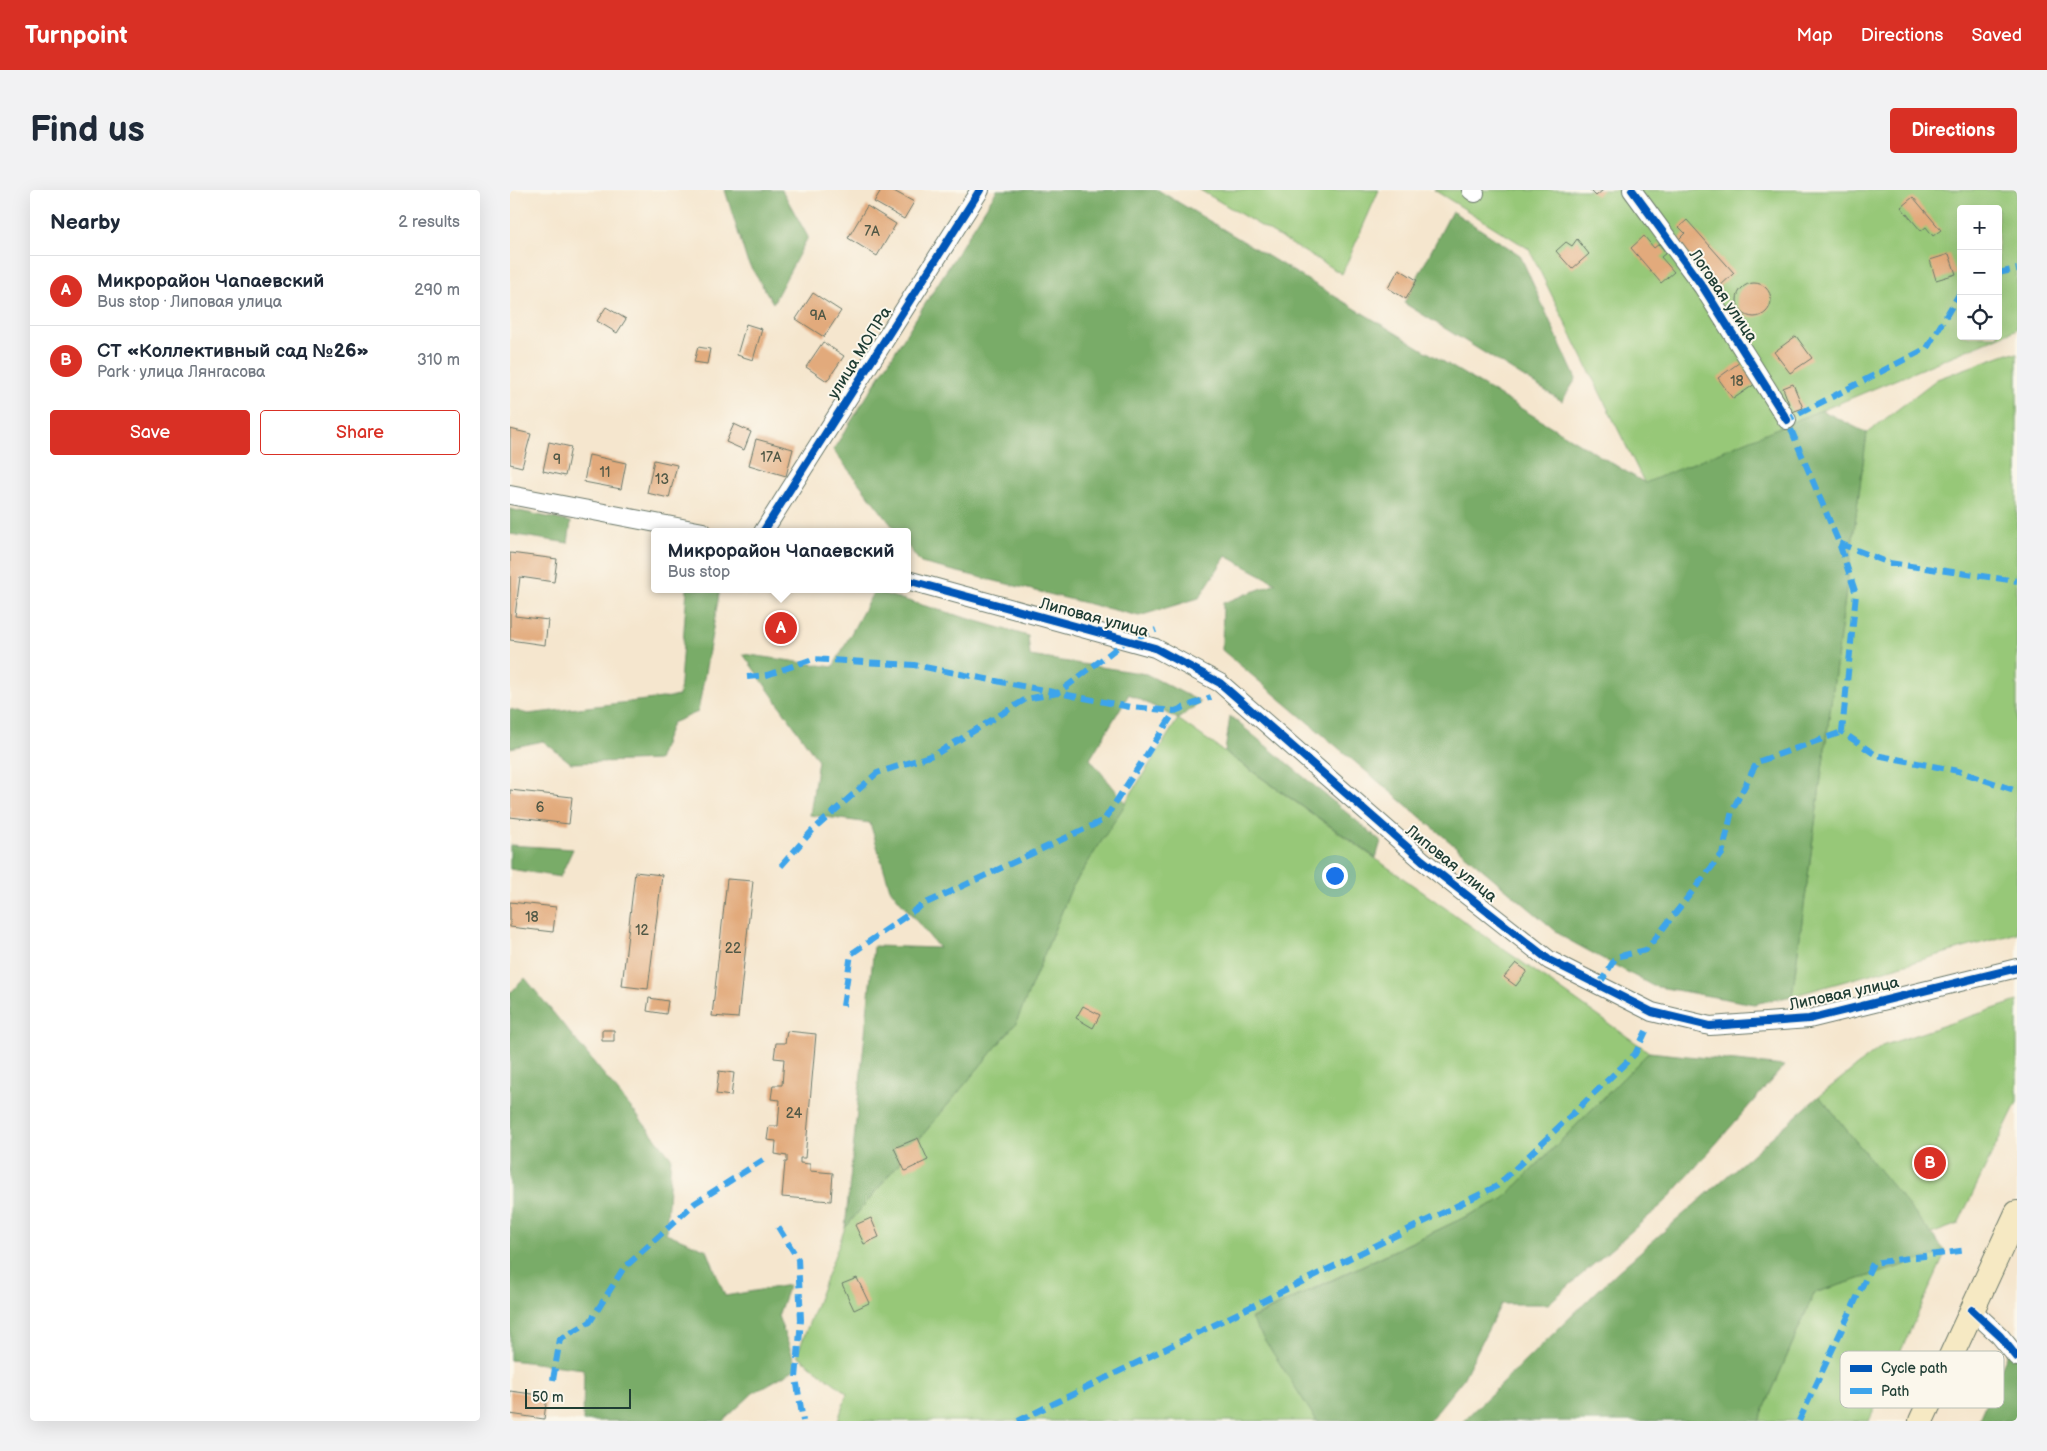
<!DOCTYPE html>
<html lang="en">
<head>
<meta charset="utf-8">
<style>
  body { margin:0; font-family:"Balsamiq Sans",sans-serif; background:#f2f2f3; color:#1f2937 }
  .controls { position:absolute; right:15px; top:15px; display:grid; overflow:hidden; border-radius:5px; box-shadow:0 5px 20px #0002 }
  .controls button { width:45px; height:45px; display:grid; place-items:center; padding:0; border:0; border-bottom:1px solid #e0e1e3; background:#fff; color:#1f2937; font:25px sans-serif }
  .scale { position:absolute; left:15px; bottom:12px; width:106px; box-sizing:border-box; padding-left:5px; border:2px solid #1f3d34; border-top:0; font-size:14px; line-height:18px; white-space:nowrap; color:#1f3d34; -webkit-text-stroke:4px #fbf7ec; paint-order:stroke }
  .you { position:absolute; left:824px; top:685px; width:18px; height:18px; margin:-12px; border:4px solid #fff; border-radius:50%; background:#1a73e8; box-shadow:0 0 0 8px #1a73e833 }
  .badge { display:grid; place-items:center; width:32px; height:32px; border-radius:50%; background:#d93025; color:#fff; font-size:16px; font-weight:700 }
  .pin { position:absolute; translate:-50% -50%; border:2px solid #fff; box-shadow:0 1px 5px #0006 }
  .popup { position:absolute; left:141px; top:338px; width:260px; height:65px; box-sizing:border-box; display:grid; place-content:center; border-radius:5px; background:#fff; filter:drop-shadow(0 1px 4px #0005); font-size:16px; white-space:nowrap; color:#747a83 }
  .popup b { font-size:19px; color:#1f2937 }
  .popup::after { content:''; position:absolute; left:50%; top:100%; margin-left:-10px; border:10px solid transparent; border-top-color:#fff }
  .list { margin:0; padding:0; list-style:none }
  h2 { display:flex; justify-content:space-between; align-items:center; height:65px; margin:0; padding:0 20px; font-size:21px }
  h2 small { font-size:16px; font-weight:400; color:#747a83 }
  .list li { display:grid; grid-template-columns:32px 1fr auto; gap:15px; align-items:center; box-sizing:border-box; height:70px; padding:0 20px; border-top:1px solid #e0e1e3 }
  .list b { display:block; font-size:19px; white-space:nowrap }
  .list p { margin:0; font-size:16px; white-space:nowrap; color:#747a83 }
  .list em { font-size:16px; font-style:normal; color:#747a83 }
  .actions { display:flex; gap:10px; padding:15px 20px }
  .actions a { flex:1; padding:11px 0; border:1px solid #d93025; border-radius:5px; text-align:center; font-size:18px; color:#d93025 }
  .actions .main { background:#d93025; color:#fff }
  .icon { flex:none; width:28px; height:28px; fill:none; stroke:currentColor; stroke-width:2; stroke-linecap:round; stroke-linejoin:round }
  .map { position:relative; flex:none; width:1507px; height:1231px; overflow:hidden; border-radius:5px }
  header { display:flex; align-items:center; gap:30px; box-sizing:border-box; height:70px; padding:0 25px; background:#d93025; color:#fff }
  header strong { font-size:24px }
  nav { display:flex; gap:28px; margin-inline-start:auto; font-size:18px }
  .intro { display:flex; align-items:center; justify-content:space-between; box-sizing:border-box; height:120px; padding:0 30px }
  h1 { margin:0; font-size:35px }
  .button { padding:12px 22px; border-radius:5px; background:#d93025; color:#fff; font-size:18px; font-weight:700 }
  main { display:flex; gap:30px; padding:0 30px }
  aside { flex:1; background:#fff; border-radius:5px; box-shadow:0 5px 20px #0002 }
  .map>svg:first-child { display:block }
</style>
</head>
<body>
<header>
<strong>Turnpoint</strong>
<nav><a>Map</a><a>Directions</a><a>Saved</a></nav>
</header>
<div class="intro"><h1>Find us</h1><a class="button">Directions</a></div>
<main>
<aside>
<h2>Nearby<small>2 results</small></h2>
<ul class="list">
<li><span class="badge">A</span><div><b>Микрорайон Чапаевский</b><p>Bus stop · Липовая улица</p></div><em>290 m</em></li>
<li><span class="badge">B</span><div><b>СТ «Коллективный сад №26»</b><p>Park · улица Лянгасова</p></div><em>310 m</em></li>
</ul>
<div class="actions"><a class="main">Save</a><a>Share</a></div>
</aside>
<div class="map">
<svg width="1507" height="1231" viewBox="0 0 1507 1231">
  <rect width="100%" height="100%" fill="#fbf7ec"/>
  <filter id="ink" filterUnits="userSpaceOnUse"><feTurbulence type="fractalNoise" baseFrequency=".02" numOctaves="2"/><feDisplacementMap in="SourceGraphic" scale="10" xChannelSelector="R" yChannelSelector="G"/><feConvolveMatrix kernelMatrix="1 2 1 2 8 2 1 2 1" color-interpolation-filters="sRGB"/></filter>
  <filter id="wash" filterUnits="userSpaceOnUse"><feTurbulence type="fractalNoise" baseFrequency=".0096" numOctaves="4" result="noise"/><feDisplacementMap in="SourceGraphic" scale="20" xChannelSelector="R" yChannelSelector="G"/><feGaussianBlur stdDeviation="1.12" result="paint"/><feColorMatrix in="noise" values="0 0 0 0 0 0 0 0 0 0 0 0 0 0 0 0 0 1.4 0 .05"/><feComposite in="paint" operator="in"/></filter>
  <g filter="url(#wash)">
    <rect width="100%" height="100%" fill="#f5e6ce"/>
    <path fill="#97c878" stroke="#5b8256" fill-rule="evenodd" d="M 690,0 L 869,0 L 832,84 Z
      M 924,0 L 1507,0 L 1507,139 L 1135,294 L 1019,59 ZM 1451,19 L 1488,19 L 1488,146 L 1451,146 Z
      M 1498,163 L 1507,164 L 1507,743 L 1282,806 L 1357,243 L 1427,189 Z
      M 668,529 L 1139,862 L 993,1009 L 741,1128 L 807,1231 L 328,1231 L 337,1203 L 287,1165 L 335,1038 L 506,833 L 561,699 Z
      M 1507,811 L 1507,912 L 1448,1034 L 1421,1044 L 1309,906 L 1372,856 Z
      M 1436,1062 L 1359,1231 L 1249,1231 L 1304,1103 Z"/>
    <path fill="#79ac68" stroke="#4c744e" d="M 215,0 L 272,0 L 298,47 L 263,113 L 237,71 Z
      M 487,0 L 648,0 L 1135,293 L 1311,220 L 1357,243 L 1282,806 L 1244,814 L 1143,796 L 1053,747 L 712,460 L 713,413 L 766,393 L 716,366 L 689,408 L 629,426 L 411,373 L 397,355 L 397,342 L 387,342 L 323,260 Z
      M 942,21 L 1010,65 L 1066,189 L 1052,211 L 894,113 Z
      M 0,319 L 61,332 L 58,353 L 0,344 Z
      M 177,399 L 210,399 L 188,522 L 162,533 L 148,570 L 61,573 L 33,551 L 0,558 L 0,519 L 18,524 L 169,506 Z
      M 364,401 L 518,446 L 520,466 L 636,484 L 691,512 L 668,529 L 619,504 L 580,569 L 616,613 L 561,699 L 506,833 L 335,1038 L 364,756 L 429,758 L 380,699 L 360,633 L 300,625 L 308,570 L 233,464 L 323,477 Z
      M 720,526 L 871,651 L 866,668 L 715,562 Z
      M 0,655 L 63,659 L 50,687 L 0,679 Z
      M 15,788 L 161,967 L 156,1043 L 197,1060 L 215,1106 L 279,1095 L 268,1126 L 287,1178 L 243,1203 L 213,1231 L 73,1231 L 74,1179 L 0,1170 L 0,803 Z
      M 1139,862 L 1274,876 L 1155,1012 L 1038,1114 L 991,1114 L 953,1189 L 919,1231 L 807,1231 L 741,1129 L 993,1009 Z
      M 1309,906 L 1436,1062 L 1304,1103 L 1249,1231 L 953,1231 L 1106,1083 Z
      M 1507,1146 L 1507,1231 L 1468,1231 L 1505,1147 Z"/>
    <g id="blocks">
      <path fill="#e2aa7c" d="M 371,0 L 382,0 L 404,12 L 394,29 L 364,12 Z
        M 1080,0 L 1093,0 L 1086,6 Z
        M 1403,7 L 1431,40 L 1423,46 L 1416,37 L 1411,41 L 1391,17 Z
        M 357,16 L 386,34 L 367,66 L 338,48 Z
        M 1177,30 L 1224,83 L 1208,98 L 1167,51 L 1175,43 L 1169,37 Z
        M 1134,46 L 1144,58 L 1149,54 L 1156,63 L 1151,67 L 1164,82 L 1151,93 L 1121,58 Z
        M 1067,49 L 1079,64 L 1062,79 L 1046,61 L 1056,52 L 1062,56 Z
        M 1439,64 L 1446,84 L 1426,90 L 1420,70 Z
        M 889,79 L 907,90 L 896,109 L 878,98 Z
        M1227 110a17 17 0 1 1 34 0a17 17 0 1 1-34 0Z
        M 303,103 L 331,121 L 314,147 L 286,129 Z
        M 96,117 L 116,129 L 107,143 L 87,131 Z
        M 236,134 L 252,139 L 243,170 L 227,165 Z
        M 1286,146 L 1302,168 L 1280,183 L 1264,162 Z
        M 313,152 L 334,166 L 317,191 L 296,177 Z
        M 188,157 L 200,159 L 197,174 L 184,172 Z
        M 1230,172 L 1245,194 L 1223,209 L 1208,188 Z
        M 1283,194 L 1293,218 L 1282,222 L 1273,198 Z
        M 224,234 L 241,242 L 234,260 L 216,252 Z
        M 0,239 L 21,244 L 12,277 L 0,274 Z
        M 246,249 L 283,259 L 276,286 L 239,275 Z
        M 39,252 L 61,257 L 55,286 L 33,281 Z
        M 79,265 L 116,273 L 111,299 L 74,292 Z
        M 144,270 L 167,275 L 159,308 L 137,303 Z
        M 0,363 L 47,369 L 44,392 L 10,387 L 5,426 L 38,430 L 35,455 L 0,450 Z
        M 0,600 L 62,607 L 59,634 L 0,627 Z
        M 125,682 L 152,685 L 138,799 L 112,796 Z
        M 217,689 L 243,691 L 228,828 L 202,826 Z
        M 0,712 L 46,717 L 43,742 L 0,737 Z
        M 1006,773 L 1017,781 L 1006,796 L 994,787 Z
        M 139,808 L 158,811 L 156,824 L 137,821 Z
        M 573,816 L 590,825 L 583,838 L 566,828 Z
        M 92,840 L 104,840 L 104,851 L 92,851 Z
        M 277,841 L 306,844 L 295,968 L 290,968 L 290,973 L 300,974 L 300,981 L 323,983 L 321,1011 L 272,1007 L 275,972 L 277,972 L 277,966 L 265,964 L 266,951 L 257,950 L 259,936 L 268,936 L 270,910 L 261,909 L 263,895 L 272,895 L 274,869 L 264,868 L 266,853 L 275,853 Z
        M 209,881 L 224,883 L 221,906 L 206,904 Z
        M 408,948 L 418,970 L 395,981 L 384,958 Z
        M 361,1028 L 369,1047 L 354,1054 L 345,1035 Z
        M 347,1088 L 359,1113 L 344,1120 L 332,1094 Z
        M 0,1201 L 37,1206 L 34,1229 L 0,1224 Z"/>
    </g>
  </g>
  <g filter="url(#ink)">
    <use href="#blocks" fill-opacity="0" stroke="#6a786a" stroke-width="1"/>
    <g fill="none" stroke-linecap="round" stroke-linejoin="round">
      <defs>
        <path id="minor" d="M 961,0 L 965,3
          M 1122,0 L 1193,97 L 1277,230
          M 0,305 L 193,342
          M 253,342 L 470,0
          M 397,390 L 645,458 L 710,493 L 912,670 L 1039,770 L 1142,822 L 1200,836 L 1299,829 L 1507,778
          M 1462,1120 L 1490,1146 L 1507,1167"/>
        <path id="secondary" d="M 1411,1231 L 1507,1023"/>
      </defs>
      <use href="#minor" stroke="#6a786a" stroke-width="20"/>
      <use href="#secondary" stroke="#6a786a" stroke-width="26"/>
      <use href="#minor" stroke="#fff" stroke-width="18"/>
      <use href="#secondary" stroke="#f6e9c3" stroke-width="24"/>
      <path stroke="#3da4eb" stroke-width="6" stroke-dasharray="12 6" stroke-linecap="butt" d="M 1488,83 L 1507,79
        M 1451,101 L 1417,158 L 1277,230 L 1329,353 L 1346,404 L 1332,542 L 1366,565 L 1448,581 L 1507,601
        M 1329,353 L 1379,373 L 1507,391
        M 237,487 L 257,485 L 303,469 L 404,475 L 620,517 L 665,521
        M 271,676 L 302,641 L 367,583 L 426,564 L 516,509 L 548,503 L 616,451 L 646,440
        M 1089,795 L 1106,767 L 1136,760 L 1212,664 L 1222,621 L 1247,572 L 1332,542
        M 333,816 L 341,764 L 412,715 L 594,630 L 665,521 L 701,507
        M 268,1037 L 288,1069 L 291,1130 L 286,1188 L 293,1231
        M 43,1190 L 50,1149 L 80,1132 L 113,1079 L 185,1013 L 253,970
        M 508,1231 L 987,996 L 1125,864 L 1138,837
        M 1289,1231 L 1363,1073 L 1457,1060"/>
      <defs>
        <path id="cycleway" d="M 1122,0 L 1193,97 L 1277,230
          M 253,342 L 470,0
          M 397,390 L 645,458 L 710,493 L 912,670 L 1039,770 L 1142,822 L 1200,836 L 1299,829 L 1507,778
          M 1462,1120 L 1490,1146 L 1507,1167"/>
      </defs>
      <use href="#cycleway" stroke="#fbf7ec" stroke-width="11"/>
      <use href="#cycleway" stroke="#0057b8" stroke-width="8"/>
    </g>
  </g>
  <g text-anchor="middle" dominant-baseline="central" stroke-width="4" stroke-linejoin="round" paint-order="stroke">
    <g font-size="14" fill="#505846">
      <text x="362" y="41">7А</text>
      <text x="308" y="125">9А</text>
      <text x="1227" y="191">18</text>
      <text x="261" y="267">17А</text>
      <text x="47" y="269">9</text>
      <text x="95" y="282">11</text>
      <text x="152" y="289">13</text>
      <text x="30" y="617">6</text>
      <text x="22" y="727">18</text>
      <text x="132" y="740">12</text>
      <text x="223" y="758">22</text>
      <text x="284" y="923">24</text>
    </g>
    <g font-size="16" fill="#1f3d34" stroke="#fbf7ec">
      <text transform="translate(1213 106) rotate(56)">Логовая улица</text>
      <text transform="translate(350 163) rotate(-58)">улица МОПРа</text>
      <text transform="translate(584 428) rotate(15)">Липовая улица</text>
      <text transform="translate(941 674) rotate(39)">Липовая улица</text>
      <text transform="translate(1334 804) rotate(-12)">Липовая улица</text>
    </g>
  </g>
  <rect x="1330" y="1161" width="164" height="57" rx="8" fill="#fbf7ec" stroke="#b9bfb5" stroke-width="1"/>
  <rect x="1340" y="1175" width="22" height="7" fill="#0057b8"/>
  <rect x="1340" y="1198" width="22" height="6" fill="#3da4eb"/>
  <g font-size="14" fill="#1f3d34">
    <text x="1371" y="1183">Cycle path</text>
    <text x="1371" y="1206">Path</text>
  </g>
</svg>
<div class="controls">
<button>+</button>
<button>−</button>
<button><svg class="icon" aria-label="locate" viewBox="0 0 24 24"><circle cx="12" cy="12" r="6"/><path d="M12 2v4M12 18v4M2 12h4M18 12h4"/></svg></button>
</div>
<div class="scale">50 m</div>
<div class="you"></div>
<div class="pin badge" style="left:271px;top:438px">A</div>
<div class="popup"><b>Микрорайон Чапаевский</b>Bus stop</div>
<div class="pin badge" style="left:1420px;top:973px">B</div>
</div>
</main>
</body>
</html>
